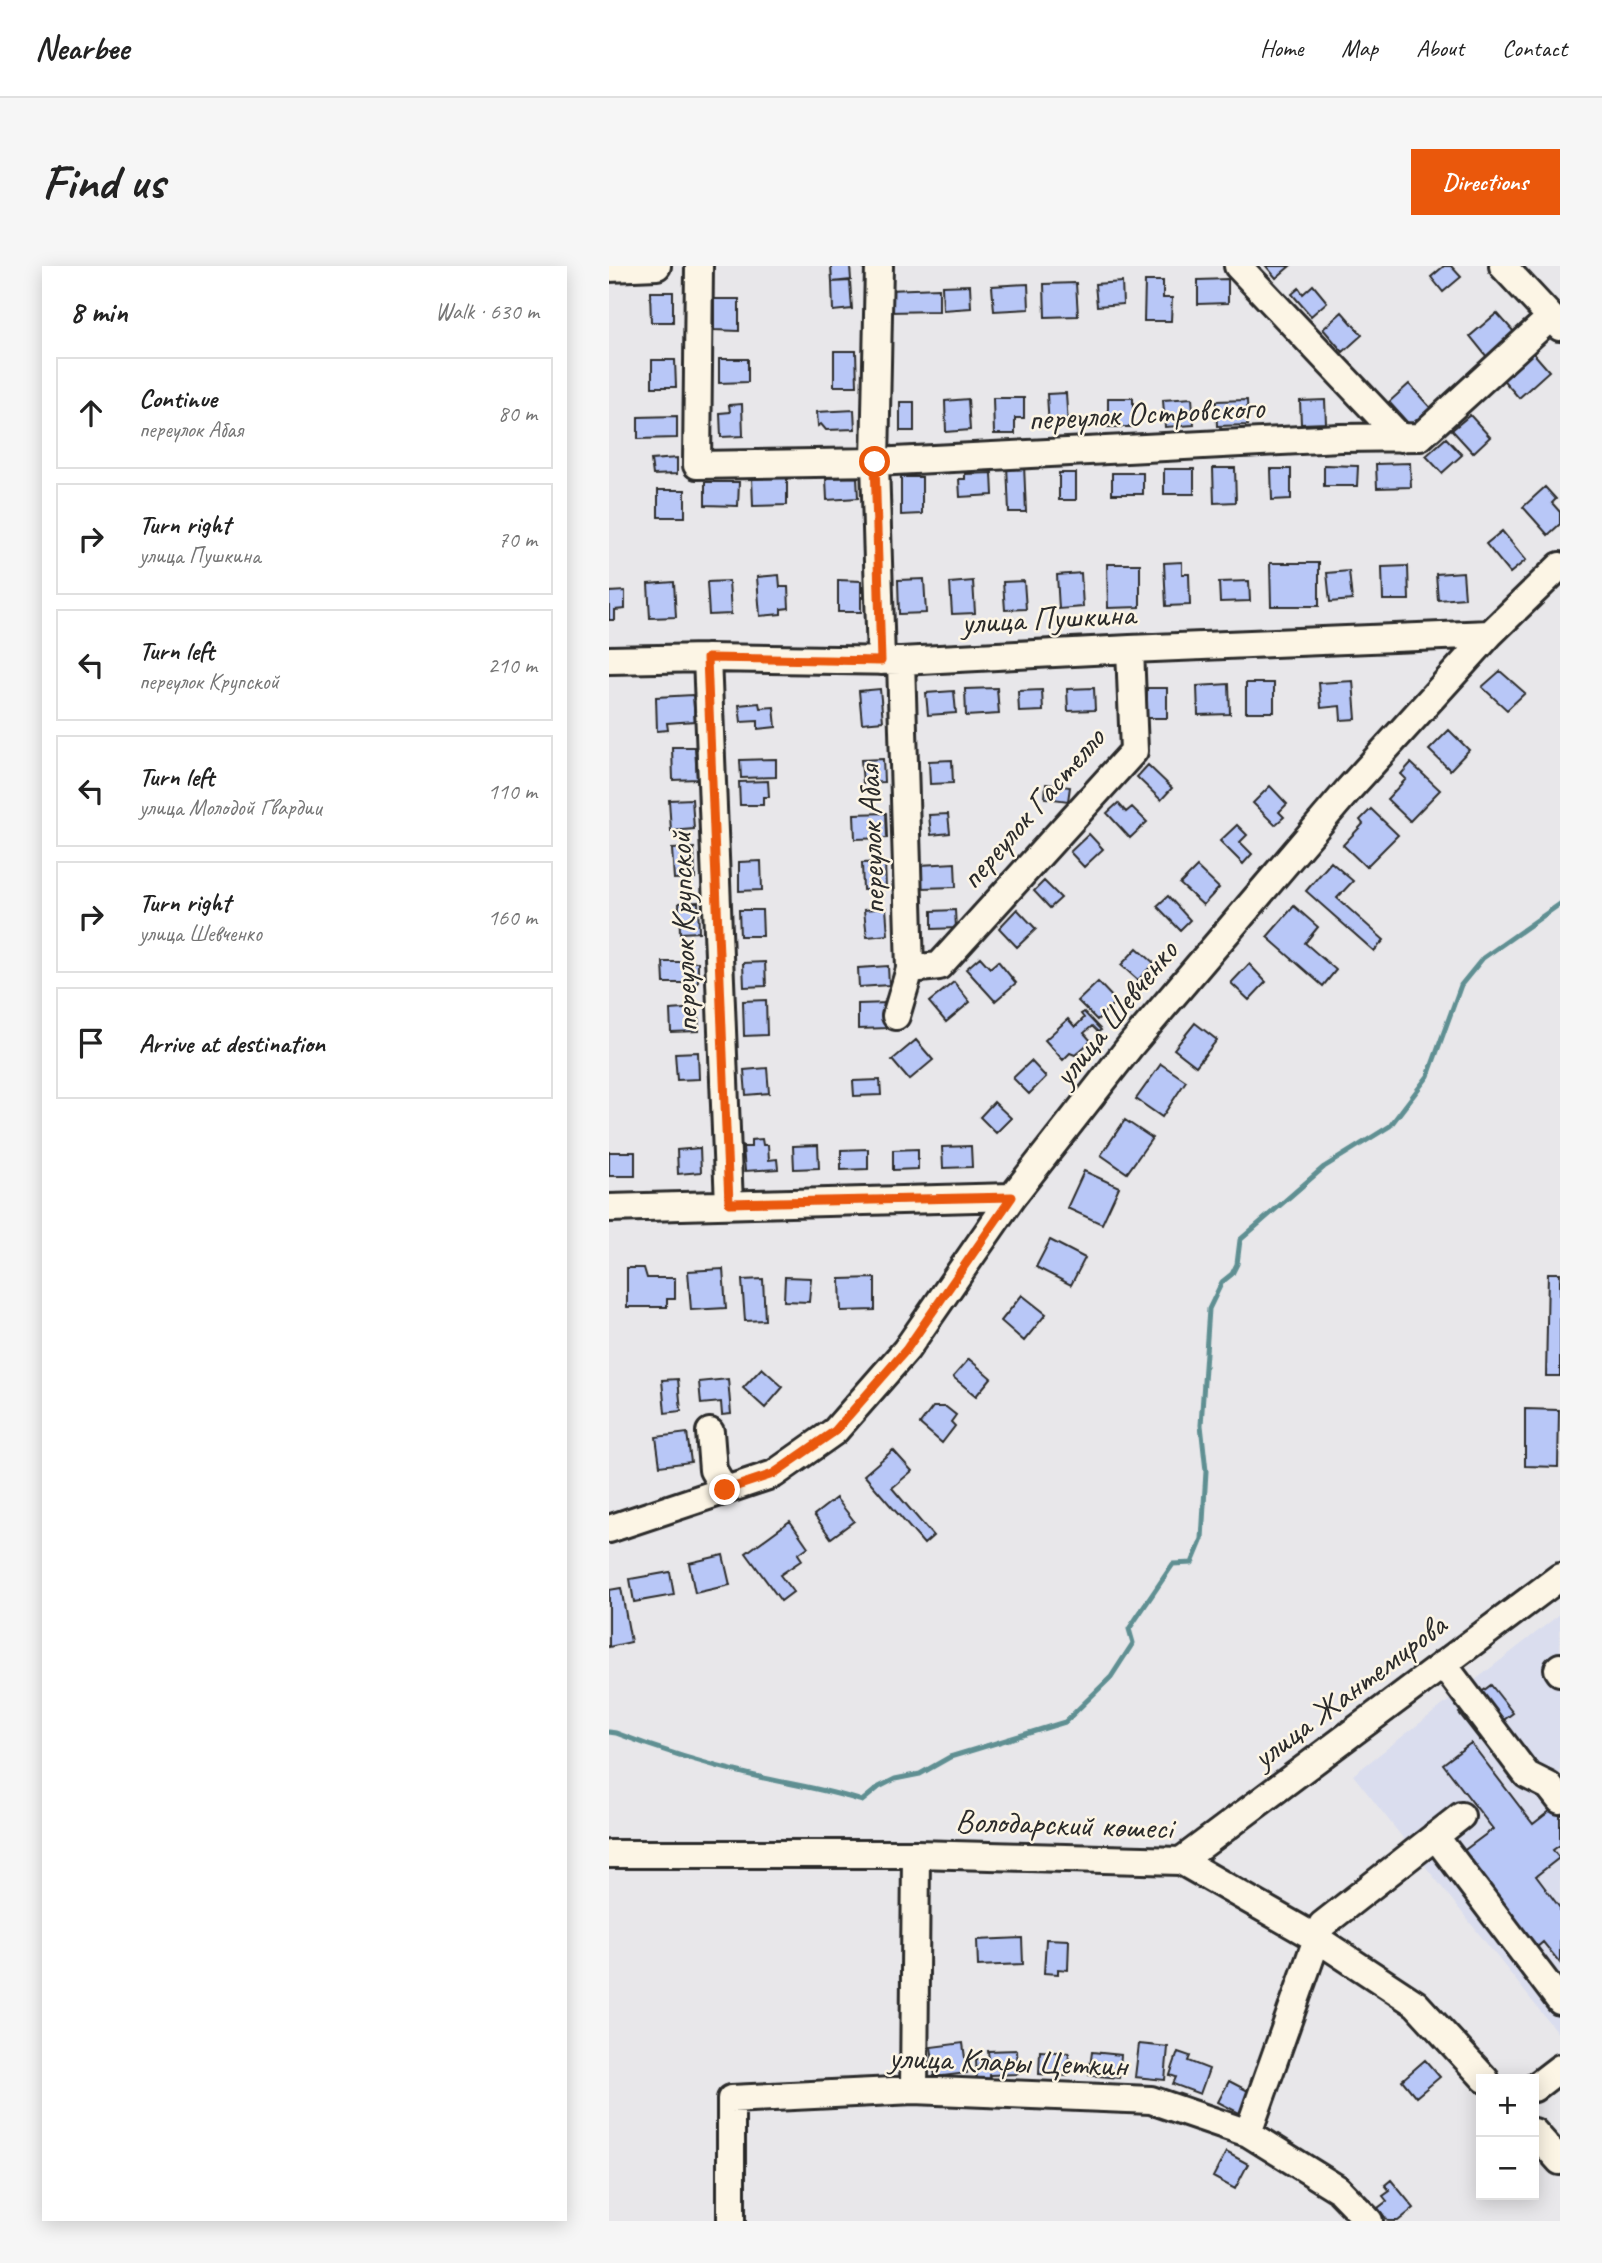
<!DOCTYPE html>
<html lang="en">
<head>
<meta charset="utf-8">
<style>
  body { margin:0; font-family:Caveat,sans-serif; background:#f6f6f6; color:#222 }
  .controls { position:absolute; right:21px; bottom:21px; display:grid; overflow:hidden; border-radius:0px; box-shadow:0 4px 18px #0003 }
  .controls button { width:63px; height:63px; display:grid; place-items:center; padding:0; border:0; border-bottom:2px solid #e0e0e0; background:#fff; color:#222; font:35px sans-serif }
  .stop { position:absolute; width:21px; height:21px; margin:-16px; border:5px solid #ea580c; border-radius:50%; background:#fff }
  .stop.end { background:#ea580c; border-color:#fff; box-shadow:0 2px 7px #0008 }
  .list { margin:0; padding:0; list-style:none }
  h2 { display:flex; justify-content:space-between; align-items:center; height:91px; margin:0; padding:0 28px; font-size:30px }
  h2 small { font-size:23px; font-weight:400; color:#767676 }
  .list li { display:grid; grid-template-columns:46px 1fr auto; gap:21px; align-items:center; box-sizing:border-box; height:112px; margin:0 14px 14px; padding:0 14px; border:2px solid #e0e0e0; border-radius:0px }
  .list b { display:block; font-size:26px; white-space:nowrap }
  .list p { margin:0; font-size:23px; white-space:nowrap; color:#767676 }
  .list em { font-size:23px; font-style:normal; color:#767676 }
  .icon { flex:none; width:38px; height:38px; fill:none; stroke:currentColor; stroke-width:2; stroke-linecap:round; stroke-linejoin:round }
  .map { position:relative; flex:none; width:951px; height:1955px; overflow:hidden; border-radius:0px }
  header { display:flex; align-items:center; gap:42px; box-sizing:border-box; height:98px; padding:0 35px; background:#fff; border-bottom:2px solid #e0e0e0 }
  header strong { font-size:33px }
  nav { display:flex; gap:38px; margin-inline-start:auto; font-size:24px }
  .intro { display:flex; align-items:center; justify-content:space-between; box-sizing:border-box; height:168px; padding:0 42px }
  h1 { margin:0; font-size:49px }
  .button { padding:18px 32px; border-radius:0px; background:#ea580c; color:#fff; font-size:24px; font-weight:700 }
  main { display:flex; gap:42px; padding:0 42px }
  aside { flex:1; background:#fff; border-radius:0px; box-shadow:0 4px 18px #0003 }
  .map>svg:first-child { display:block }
</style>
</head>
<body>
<header>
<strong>Nearbee</strong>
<nav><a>Home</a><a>Map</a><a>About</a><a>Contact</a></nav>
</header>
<div class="intro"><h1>Find us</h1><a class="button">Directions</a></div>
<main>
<aside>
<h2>8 min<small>Walk · 630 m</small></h2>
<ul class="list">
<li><svg class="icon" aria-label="ahead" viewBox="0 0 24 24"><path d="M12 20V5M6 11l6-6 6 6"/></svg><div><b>Continue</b><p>переулок Абая</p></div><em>80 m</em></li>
<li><svg class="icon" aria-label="right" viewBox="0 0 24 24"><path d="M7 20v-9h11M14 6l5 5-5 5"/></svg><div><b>Turn right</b><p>улица Пушкина</p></div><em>70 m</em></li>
<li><svg class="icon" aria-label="left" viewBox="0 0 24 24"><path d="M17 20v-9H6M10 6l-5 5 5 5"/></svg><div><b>Turn left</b><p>переулок Крупской</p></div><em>210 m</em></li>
<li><svg class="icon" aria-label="left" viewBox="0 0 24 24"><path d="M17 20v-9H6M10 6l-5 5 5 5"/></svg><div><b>Turn left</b><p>улица Молодой Гвардии</p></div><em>110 m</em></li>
<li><svg class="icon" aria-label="right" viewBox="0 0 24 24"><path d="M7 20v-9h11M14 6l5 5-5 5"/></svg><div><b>Turn right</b><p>улица Шевченко</p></div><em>160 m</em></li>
<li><svg class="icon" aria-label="arrive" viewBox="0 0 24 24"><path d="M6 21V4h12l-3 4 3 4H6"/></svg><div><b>Arrive at destination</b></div></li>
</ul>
</aside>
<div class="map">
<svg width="951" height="1955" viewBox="0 0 951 1955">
  <rect width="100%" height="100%" fill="#e8e7ea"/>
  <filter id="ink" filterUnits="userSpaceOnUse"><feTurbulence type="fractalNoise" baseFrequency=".0143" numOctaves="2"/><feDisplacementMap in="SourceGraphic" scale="14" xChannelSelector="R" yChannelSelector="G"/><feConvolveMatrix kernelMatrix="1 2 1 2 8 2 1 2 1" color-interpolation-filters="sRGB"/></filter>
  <g filter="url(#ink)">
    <path fill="#daddee" d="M 951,1348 L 951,1770 L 744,1509 Z"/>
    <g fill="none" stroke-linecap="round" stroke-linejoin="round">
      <path stroke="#5f8f92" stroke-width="5" d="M 0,1466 L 7,1467 C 51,1484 96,1498 142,1509 C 179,1518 217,1523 253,1535 L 270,1521 L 286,1513 L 311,1508 L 341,1491 L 456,1456 L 502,1411 L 524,1377 L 520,1363 L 564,1298 L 583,1297 L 593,1273 L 597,1205 L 592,1159 L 600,1043 L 613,1016 L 623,1008 L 628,998 L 631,974 L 715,901 L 781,860 L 819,810 L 852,719 L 874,692 L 951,638"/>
    </g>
    <path fill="#b8c7f7" stroke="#2b2b2b" stroke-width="2" d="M 222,0 L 241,0 L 242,14 L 223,16 Z
      M 657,0 L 681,0 L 667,12 Z
      M 835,0 L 842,0 L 852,11 L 834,26 L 822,11 Z
      M 619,13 L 619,37 L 589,38 L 589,14 Z
      M 241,15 L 243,43 L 224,45 L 223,16 Z
      M 536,15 L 554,15 L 554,32 L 563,32 L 562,55 L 535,55 Z
      M 513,16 L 514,38 L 488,40 L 486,18 Z
      M 467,17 L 469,50 L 436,51 L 435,18 Z
      M 419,18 L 420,43 L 385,45 L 383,20 Z
      M 361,19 L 362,42 L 334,44 L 333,20 Z
      M 704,19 L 718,36 L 702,50 L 683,28 L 690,22 L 694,28 Z
      M 330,22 L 330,45 L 280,46 L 279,24 Z
      M 41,26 L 64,26 L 64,56 L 42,56 Z
      M 105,33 L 130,33 L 130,65 L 105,64 Z
      M 733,46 L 753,69 L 734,86 L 714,63 Z
      M 888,47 L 906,67 L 878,91 L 861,70 Z
      M 920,82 L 940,105 L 910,132 L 890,109 Z
      M 225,85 L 247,85 L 248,120 L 225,120 Z
      M 110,93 L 139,93 L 139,116 L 110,117 Z
      M 43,94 L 66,94 L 67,121 L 43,121 Z
      M 800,118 L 827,148 L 807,166 L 780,136 Z
      M 457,127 L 459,161 L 440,162 L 438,128 Z
      M 384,132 L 415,132 L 415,152 L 406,152 L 406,168 L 385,168 Z
      M 499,132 L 524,132 L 524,161 L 499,161 Z
      M 583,132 L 585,159 L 556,161 L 554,134 Z
      M 359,133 L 361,164 L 337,166 L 336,135 Z
      M 638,134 L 639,159 L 608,160 L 607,135 Z
      M 716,134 L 717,157 L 692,158 L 691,135 Z
      M 291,136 L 305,136 L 305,165 L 291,165 Z
      M 133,138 L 134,170 L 112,171 L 111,147 L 121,146 L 120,139 Z
      M 245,144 L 246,163 L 217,164 L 212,158 L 209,160 L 208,146 Z
      M 861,149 L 881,171 L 864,187 L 843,164 Z
      M 68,150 L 68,172 L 29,173 L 29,151 Z
      M 837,172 L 853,189 L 833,207 L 817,190 Z
      M 68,192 L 68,208 L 44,209 L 42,194 Z
      M 801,197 L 802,221 L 768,222 L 767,198 Z
      M 398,199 L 415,199 L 417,246 L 400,246 Z
      M 715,199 L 749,200 L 748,220 L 715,220 Z
      M 604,202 L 626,202 L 627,236 L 605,237 Z
      M 555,203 L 585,203 L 585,228 L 555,228 Z
      M 662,203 L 682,203 L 682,233 L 663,234 Z
      M 383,207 L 384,229 L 351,231 L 350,213 L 356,213 L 356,208 Z
      M 450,207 L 467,207 L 467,234 L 450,234 Z
      M 503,207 L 534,207 L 534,228 L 503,228 Z
      M 178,210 L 178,239 L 144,240 L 143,211 Z
      M 248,211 L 249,232 L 218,234 L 217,212 Z
      M 292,211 L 313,211 L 313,248 L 292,249 Z
      M 96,216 L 130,216 L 129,240 L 96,239 Z
      M 936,221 L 947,233 L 943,237 L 951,246 L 951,258 L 939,269 L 914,241 Z
      M 49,224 L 76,224 L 76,251 L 49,251 Z
      M 893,265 L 917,294 L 901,307 L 877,278 Z
      M 573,296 L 573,308 L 580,308 L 581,339 L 557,340 L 555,297 Z
      M 661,297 L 710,297 L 710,340 L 662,340 Z
      M 498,298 L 531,298 L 531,341 L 499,342 Z
      M 799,300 L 800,334 L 774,334 L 773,301 Z
      M 740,305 L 743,334 L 721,336 L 718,307 Z
      M 854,306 L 856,332 L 829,334 L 827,308 Z
      M 472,307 L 474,341 L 450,343 L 448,309 Z
      M 170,309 L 171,321 L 179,321 L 180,342 L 172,343 L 172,348 L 151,350 L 148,311 Z
      M 315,313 L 317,347 L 290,348 L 289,314 Z
      M 229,314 L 252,315 L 252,346 L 229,346 Z
      M 120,315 L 122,348 L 100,349 L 98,316 Z
      M 364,315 L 366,347 L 343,348 L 341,317 Z
      M 415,315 L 417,343 L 396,344 L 394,316 Z
      M 640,315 L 641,335 L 611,336 L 610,316 Z
      M 65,316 L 67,351 L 41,352 L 39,318 Z
      M 16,325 L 16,343 L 6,344 L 6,354 L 0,354 L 0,326 Z
      M 891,405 L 916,427 L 898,444 L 873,421 Z
      M 744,415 L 747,453 L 732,454 L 731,440 L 712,442 L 710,417 Z
      M 637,417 L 665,417 L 665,446 L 637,446 Z
      M 620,418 L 621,448 L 589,449 L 588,420 Z
      M 388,422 L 390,448 L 357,450 L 356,423 Z
      M 485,422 L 486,444 L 459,445 L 458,423 Z
      M 538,422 L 558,422 L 558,452 L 538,452 Z
      M 271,423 L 274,455 L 253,457 L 250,425 Z
      M 433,424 L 434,445 L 410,446 L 409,425 Z
      M 345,425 L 347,447 L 319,449 L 317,427 Z
      M 84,429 L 86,455 L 58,457 L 59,464 L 48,465 L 47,431 Z
      M 150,437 L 151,442 L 165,441 L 167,461 L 149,463 L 149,455 L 132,456 L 130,439 Z
      M 840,464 L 860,484 L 841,504 L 820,484 Z
      M 63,481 L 86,481 L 88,513 L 64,514 Z
      M 167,493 L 167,511 L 132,512 L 131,494 Z
      M 274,493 L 275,516 L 254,517 L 252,494 Z
      M 343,494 L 344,517 L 321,518 L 320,495 Z
      M 802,497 L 831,524 L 801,555 L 778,533 L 797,513 L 792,508 Z
      M 539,499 L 563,522 L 552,534 L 528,511 Z
      M 159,515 L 160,531 L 154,531 L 154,539 L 131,539 L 130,516 Z
      M 437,518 L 461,521 L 459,535 L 436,532 Z
      M 661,520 L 678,538 L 670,546 L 675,551 L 666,559 L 644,537 Z
      M 83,533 L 85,563 L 62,565 L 60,534 Z
      M 509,537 L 517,546 L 523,541 L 538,556 L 521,572 L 498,547 Z
      M 762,543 L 789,569 L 757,601 L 734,579 L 754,558 L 751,554 Z
      M 277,547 L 278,572 L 246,573 L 245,548 Z
      M 339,548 L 341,567 L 322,569 L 320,549 Z
      M 628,559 L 638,569 L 631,576 L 643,588 L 634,598 L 611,575 Z
      M 480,568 L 494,583 L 475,601 L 461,586 Z
      M 85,582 L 86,612 L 65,613 L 63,583 Z
      M 152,595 L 153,624 L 130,625 L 130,596 Z
      M 276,596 L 277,623 L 254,624 L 253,597 Z
      M 722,596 L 744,615 L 728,632 L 775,674 L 765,685 L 697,625 Z
      M 346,597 L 347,621 L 312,622 L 311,599 Z
      M 588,601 L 610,622 L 594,639 L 571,618 Z
      M 435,615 L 452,632 L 441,642 L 425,625 Z
      M 559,630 L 581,654 L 571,664 L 548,640 Z
      M 89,636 L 90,666 L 71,667 L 70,637 Z
      M 685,640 L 709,661 L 696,677 L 727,704 L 714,720 L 658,671 Z
      M 277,642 L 279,669 L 258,671 L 255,644 Z
      M 408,643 L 427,663 L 408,681 L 390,662 Z
      M 130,644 L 153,644 L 154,670 L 131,670 Z
      M 346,644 L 347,662 L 323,663 L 323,645 Z
      M 528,682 L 545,697 L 529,714 L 512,699 Z
      M 371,691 L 381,702 L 389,695 L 407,717 L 386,735 L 357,703 Z
      M 54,696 L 89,696 L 89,717 L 55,717 Z
      M 156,696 L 157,720 L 135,721 L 134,697 Z
      M 640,698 L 657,716 L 640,734 L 622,717 Z
      M 279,700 L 280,719 L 250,721 L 249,702 Z
      M 345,716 L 361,736 L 337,756 L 320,736 Z
      M 489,716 L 507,735 L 488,754 L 469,735 Z
      M 157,734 L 158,769 L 135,770 L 134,735 Z
      M 280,737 L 280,762 L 249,763 L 249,738 Z
      M 89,742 L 90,765 L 62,766 L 61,744 Z
      M 475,746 L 492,764 L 489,766 L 483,760 L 475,767 L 482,775 L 466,789 L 461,787 L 454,794 L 436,774 L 459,753 L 466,761 L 475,752 L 472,748 Z
      M 586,757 L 608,774 L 587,800 L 565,783 Z
      M 307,774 L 324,794 L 300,814 L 283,794 Z
      M 89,786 L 90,813 L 68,814 L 66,787 Z
      M 422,795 L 437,811 L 420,828 L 404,812 Z
      M 552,798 L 577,815 L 553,851 L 527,833 Z
      M 158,802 L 160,827 L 137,829 L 135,804 Z
      M 271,814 L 272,829 L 245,830 L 244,815 Z
      M 385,836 L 402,852 L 387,867 L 371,851 Z
      M 516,854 L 543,872 L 518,907 L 492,889 Z
      M 153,873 L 154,879 L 159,879 L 160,894 L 168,893 L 169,903 L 136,905 L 134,881 L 142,881 L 142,874 Z
      M 209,879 L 210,902 L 185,903 L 184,880 Z
      M 362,880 L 363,901 L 334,902 L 333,881 Z
      M 91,882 L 92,906 L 69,908 L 68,884 Z
      M 259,883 L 259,903 L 232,904 L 232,884 Z
      M 309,883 L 309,903 L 284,904 L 284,884 Z
      M 0,886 L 26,886 L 26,910 L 0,910 Z
      M 475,905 L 510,921 L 493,958 L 458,942 Z
      M 441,974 L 476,992 L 462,1019 L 427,1001 Z
      M 18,1002 L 35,1002 L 38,1012 L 66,1012 L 66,1033 L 58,1033 L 58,1041 L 18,1041 Z
      M 114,1003 L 117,1042 L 82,1044 L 79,1005 Z
      M 939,1007 L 951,1007 L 951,1110 L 937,1110 Z
      M 176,1011 L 202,1012 L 200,1036 L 175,1035 Z
      M 266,1012 L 266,1044 L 232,1045 L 231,1013 Z
      M 154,1013 L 156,1054 L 136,1055 L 133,1014 Z
      M 413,1029 L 437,1048 L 415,1075 L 392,1055 Z
      M 360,1093 L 382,1112 L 367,1130 L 344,1111 Z
      M 153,1102 L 174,1121 L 156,1142 L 134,1122 Z
      M 69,1113 L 72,1145 L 56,1147 L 53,1114 Z
      M 119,1113 L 122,1148 L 113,1149 L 112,1136 L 92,1138 L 90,1116 Z
      M 324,1141 L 337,1141 L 347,1149 L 342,1156 L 346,1160 L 333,1177 L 311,1158 Z
      M 916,1143 L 950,1144 L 949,1201 L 916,1200 Z
      M 78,1167 L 82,1196 L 51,1200 L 47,1171 Z
      M 284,1184 L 303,1205 L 283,1222 L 324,1270 L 315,1278 L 255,1209 Z
      M 227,1232 L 245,1255 L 222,1272 L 205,1249 Z
      M 181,1255 L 199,1281 L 189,1288 L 193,1294 L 171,1309 L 184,1326 L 172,1335 L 137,1287 Z
      M 114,1289 L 121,1319 L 86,1327 L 80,1297 Z
      M 61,1306 L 65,1329 L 25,1336 L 21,1313 Z
      M 12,1322 L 22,1376 L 0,1381 L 0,1324 Z
      M 882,1419 L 904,1447 L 892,1456 L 870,1428 Z
      M 861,1439 L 882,1466 L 871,1474 L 850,1447 Z
      M 862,1477 L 924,1558 L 946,1541 L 951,1548 L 951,1579 L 944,1584 L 950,1592 L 927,1610 L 951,1642 L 951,1697 L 934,1676 L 927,1682 L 849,1589 L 884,1563 L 834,1498 Z
      M 413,1672 L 414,1698 L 369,1700 L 368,1674 Z
      M 437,1673 L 460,1674 L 459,1704 L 449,1703 L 449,1708 L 435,1707 Z
      M 354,1777 L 358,1807 L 326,1811 L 322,1781 Z
      M 530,1778 L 559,1781 L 556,1814 L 526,1811 Z
      M 408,1784 L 409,1808 L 381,1809 L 381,1819 L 368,1820 L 367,1793 L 380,1793 L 379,1785 Z
      M 431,1785 L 460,1787 L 458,1810 L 430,1808 Z
      M 483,1786 L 512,1789 L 510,1812 L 480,1809 Z
      M 569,1786 L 581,1790 L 579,1795 L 600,1803 L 591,1828 L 564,1818 L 567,1811 L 561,1809 Z
      M 816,1794 L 831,1811 L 807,1831 L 793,1814 Z
      M 620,1815 L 645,1828 L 634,1849 L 609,1836 Z
      M 617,1886 L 639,1898 L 626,1923 L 604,1911 Z
      M 782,1914 L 805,1942 L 789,1955 L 779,1955 L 769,1942 L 778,1935 L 774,1930 L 781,1925 L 776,1919 Z"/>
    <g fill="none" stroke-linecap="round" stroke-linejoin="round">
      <defs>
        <path id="minor" d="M 90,0 L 88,199 L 266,196 L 731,172 L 811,171 L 942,51
          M 270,0 L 266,196 L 272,395
          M 629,0 L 792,172
          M 894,0 L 951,61
          M 0,2 L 48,0
          M 98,392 L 120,938
          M 0,394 L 98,392 L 292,395 L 521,383 L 881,368
          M 301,703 L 330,700 L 525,485 L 521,383
          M 287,750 L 301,703 L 292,395
          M 0,942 L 403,931
          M 101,1166 L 104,1204 L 116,1224
          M 0,1263 L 165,1208 L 226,1165 L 297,1084 L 403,931 L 522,779 L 740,523 L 881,368 L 951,300
          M 834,1398 L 918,1509 L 940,1520 L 951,1534
          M 951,1401 L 949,1403 L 951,1406
          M 826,1570 L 951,1735
          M 0,1588 L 307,1588 L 572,1595 L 707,1672 L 807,1738 L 876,1813
          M 572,1595 L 951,1311
          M 925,1822 L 951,1802
          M 305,1824 L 307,1588
          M 925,1866 L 951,1895
          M 639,1867 L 713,1659 L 852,1550
          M 122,1955 L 122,1833 L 305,1824 L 542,1834 L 639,1867 L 729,1923 L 760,1955"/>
      </defs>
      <use href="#minor" stroke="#2b2b2b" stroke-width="32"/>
      <use href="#minor" stroke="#fcf5e5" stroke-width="26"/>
    </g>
  </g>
  <g fill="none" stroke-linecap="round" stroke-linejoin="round" filter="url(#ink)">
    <path stroke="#ea580c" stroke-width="9" d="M 116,1224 L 164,1208 L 226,1165 L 297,1084 L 403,931 L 120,937 L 98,392 L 272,395 L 266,196"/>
  </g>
  <g text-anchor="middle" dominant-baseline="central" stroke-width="5" stroke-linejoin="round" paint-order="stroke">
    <g font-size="33" fill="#2b2b2b" stroke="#fcf5e5">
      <text transform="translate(537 147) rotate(-3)">переулок Островского</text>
      <text transform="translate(439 352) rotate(-3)">улица Пушкина</text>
      <text transform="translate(423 542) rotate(-49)">переулок Гастелло</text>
      <text transform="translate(262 574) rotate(-92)">переулок Абая</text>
      <text transform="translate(74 666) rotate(-92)">переулок Крупской</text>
      <text transform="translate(506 747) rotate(-51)">улица Шевченко</text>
      <text transform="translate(740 1425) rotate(-37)">улица Жантемирова</text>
      <text transform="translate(455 1558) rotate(2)">Володарский көшесі</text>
      <text transform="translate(399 1795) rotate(2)">улица Клары Цеткин</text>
    </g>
  </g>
</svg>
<div class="controls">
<button>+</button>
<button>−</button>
</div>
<div class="stop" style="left:266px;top:196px"></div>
<div class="stop end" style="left:116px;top:1224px"></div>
</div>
</main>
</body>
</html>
